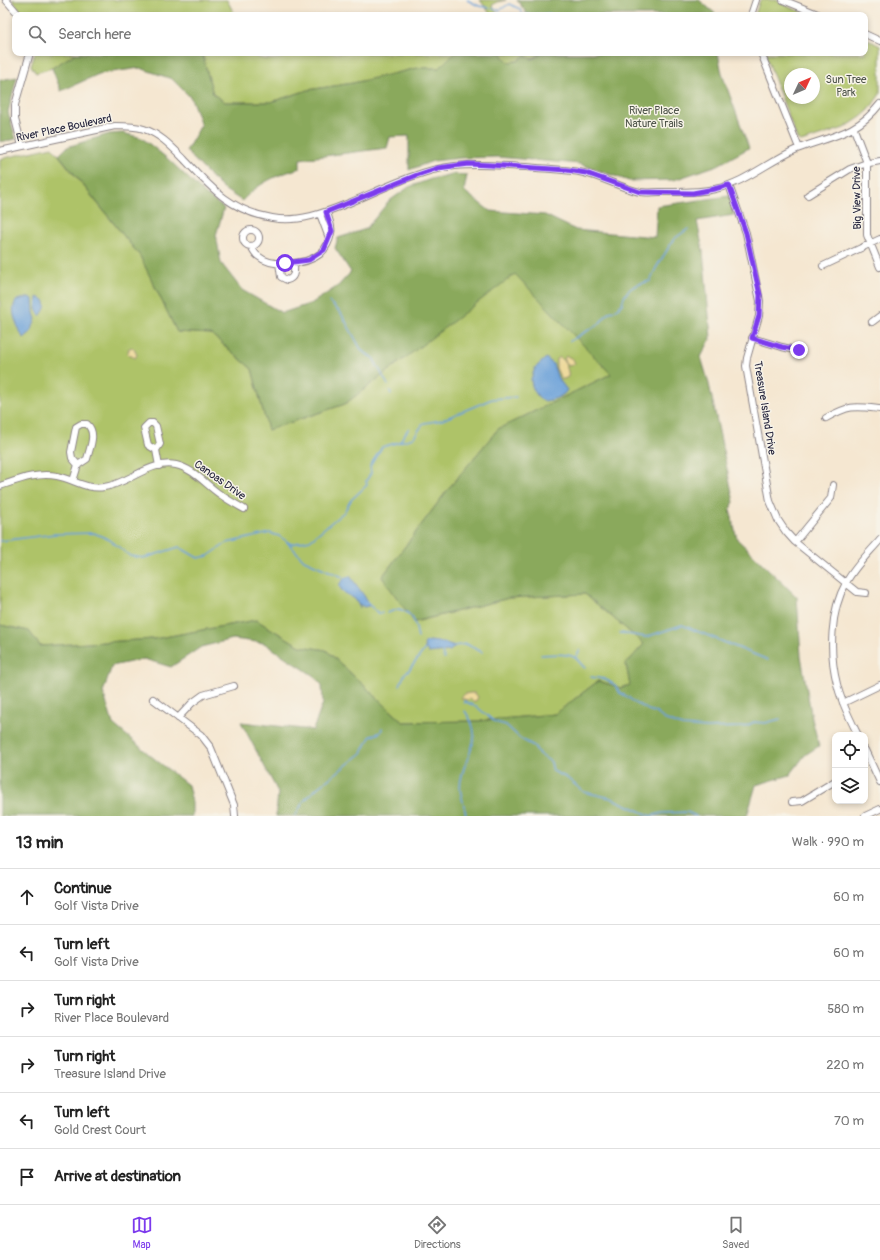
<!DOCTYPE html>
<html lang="en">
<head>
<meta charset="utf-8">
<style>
  body { margin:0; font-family:Pangolin,sans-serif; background:#f6f6f6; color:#222 }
  .controls { position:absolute; right:12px; bottom:12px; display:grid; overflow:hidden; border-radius:8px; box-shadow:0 2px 6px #0003 }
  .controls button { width:36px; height:36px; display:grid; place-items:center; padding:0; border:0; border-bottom:1px solid #e0e0e0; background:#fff; color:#222; font:20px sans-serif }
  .compass { position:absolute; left:784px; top:68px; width:36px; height:36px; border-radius:50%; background:#fff; box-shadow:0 2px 6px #0003; rotate:46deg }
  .stop { position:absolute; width:12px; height:12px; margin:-9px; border:3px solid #7c3aed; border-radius:50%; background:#fff }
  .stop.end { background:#7c3aed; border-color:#fff; box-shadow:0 1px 4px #0008 }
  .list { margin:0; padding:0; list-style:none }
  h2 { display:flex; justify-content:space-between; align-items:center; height:52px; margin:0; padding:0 16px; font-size:17px }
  h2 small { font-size:13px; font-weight:400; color:#767676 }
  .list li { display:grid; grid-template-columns:26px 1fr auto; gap:12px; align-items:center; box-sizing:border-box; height:56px; padding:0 16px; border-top:1px solid #e0e0e0 }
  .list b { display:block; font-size:15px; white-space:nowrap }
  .list p { margin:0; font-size:13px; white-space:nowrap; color:#767676 }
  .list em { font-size:13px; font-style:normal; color:#767676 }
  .icon { flex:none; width:22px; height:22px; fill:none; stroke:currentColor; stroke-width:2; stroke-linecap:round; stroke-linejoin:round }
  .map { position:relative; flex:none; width:880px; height:816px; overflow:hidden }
  .search { position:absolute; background:#fff; box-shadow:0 2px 6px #0003; left:12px; right:12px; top:12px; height:44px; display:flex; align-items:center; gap:10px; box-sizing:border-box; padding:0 14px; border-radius:8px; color:#767676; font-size:15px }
  .sheet { height:388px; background:#fff }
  nav { display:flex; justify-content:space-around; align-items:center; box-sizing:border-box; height:56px; border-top:1px solid #e0e0e0; background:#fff; font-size:11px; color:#767676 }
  nav a { display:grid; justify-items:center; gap:2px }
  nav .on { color:#7c3aed }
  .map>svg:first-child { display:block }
</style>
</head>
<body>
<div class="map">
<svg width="880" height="816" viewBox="0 0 880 816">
  <rect width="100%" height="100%" fill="#f7f3e8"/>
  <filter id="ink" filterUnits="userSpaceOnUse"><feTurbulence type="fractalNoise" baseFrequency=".025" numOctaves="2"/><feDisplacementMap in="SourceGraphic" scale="8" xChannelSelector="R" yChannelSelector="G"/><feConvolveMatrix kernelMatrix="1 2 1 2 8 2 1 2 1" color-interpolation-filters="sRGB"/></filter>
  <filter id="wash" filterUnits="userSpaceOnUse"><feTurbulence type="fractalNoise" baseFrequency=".012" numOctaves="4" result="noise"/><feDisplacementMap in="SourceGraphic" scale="16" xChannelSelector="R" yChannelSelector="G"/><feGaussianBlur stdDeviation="0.9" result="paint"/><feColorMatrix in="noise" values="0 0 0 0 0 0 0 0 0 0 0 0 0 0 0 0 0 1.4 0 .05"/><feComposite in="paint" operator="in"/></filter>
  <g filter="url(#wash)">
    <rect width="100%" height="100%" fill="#f5e7d1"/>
    <path fill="#aec367" stroke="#687251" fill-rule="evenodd" d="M 12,0 L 227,0 L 235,15 L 24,15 Z
      M 480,0 L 506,0 L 498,2 L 492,5 L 498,15 L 489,15 L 489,12 Z
      M 760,0 L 777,0 L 791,8 L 810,15 L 755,15 Z
      M 865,38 L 880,46 L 880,94 L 869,110 L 861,117 L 844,128 L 801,142 L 797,139 L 765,53 L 865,53 ZM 790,74 L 814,74 L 814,98 L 790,98 Z
      M 35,53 L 76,53 L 52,68 L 36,73 L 31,66 Z
      M 202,53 L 251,53 C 261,63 283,60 294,53 L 454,53 L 439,68 L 418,68 L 353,83 L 308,90 L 271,102 L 224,102 L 213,94 Z
      M 501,53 L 542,53 L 531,59 L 525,55 L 518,61 L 508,62 Z
      M 52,147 L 140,256 L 177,332 L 211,334 L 252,369 L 268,430 L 345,404 L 515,273 L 611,374 L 498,429 L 449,488 L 382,577 L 415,622 L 509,598 L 585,594 L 644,644 L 626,664 L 630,685 L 621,688 L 598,681 L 555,714 L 478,721 L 403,722 L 326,650 L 300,646 L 256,620 L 154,639 L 40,646 L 29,631 L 0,625 L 0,159 Z"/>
    <path fill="#8aa95c" stroke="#56664c" d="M 517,0 L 699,0 L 717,15 L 528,15 Z
      M 76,53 L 202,53 L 213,94 L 225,102 L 271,102 L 308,90 L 353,83 L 418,68 L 439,68 L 454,53 L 501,53 L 508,62 L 518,61 L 525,55 L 531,59 L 535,58 L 542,53 L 718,53 L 722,74 L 749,148 L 718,165 L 674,180 L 629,181 L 580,164 L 497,157 L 461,158 L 433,161 L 409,170 L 409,136 L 390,137 L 387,148 L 300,159 L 300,168 C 275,176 260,182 242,201 L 222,188 L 186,151 L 201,125 L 191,98 L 172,79 L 140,68 L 99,74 L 61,91 L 52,68 Z
      M 17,77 L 8,112 L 16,139 L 0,142 L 0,80 Z
      M 123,133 L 142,138 L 168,159 L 206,195 L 224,208 L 216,235 L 221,263 L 242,290 L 282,313 L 312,303 L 338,286 L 351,272 L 335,248 L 338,238 L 366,229 L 389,201 L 409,187 L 431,179 L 452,174 L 467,175 L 464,191 L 490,211 L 545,215 L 576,230 L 655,237 L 657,206 L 729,196 L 734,215 L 697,221 L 703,251 L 711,338 L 701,357 L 709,384 L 734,502 L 730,509 L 737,539 L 797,597 L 801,656 L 812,719 L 819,746 L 805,755 L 790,775 L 756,785 L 747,816 L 276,816 L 278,792 L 241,722 L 313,730 L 323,703 L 322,685 L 314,676 L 264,643 L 233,639 L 201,647 L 171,667 L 144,659 L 112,666 L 103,692 L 113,724 L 151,756 L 188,785 L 192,802 L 192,816 L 0,816 L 0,625 L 29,631 L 40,646 L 154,639 L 256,620 L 300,646 L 326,650 L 403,722 L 478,721 L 555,714 L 598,681 L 621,688 L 630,685 L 626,664 L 644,644 L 585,594 L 509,598 L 414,622 L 382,577 L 449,488 L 498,429 L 611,374 L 515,274 L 345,404 L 268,430 L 252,369 L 211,334 L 177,332 L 140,256 L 59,155 L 67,147 L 109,134 Z"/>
    <path fill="#eeda9e" stroke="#887e6c" d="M 132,347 L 134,349 L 137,355 L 135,358 L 133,357 L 132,355 L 129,355 L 127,353 L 129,351 L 128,349 Z
      M 566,356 C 570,357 573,359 575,363 L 573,365 L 568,366 L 564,359 Z
      M 560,357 C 564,360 570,372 568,377 L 564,379 L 561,379 L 556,368 L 556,359 Z
      M 470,693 L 475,693 L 478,697 L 476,701 L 473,701 L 470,699 L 467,700 L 461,698 L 464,694 Z"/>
    <path fill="#6ca1d9" stroke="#47628a" d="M 30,297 L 33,299 L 34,313 L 36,319 L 31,332 L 24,338 L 22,336 C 18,326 8,310 17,300 Z
      M 37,297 L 44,300 C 47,306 45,310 40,316 L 36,309 Z
      M 546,358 L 553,364 L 558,378 L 567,390 C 564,397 550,401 543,401 C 536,396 531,387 531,379 L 535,368 Z
      M 350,576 L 365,597 L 367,603 L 369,606 L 364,607 L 359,604 L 360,608 L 355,599 L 343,592 L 339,586 C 341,581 345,577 350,576 Z
      M 430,641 L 446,643 L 455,646 L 450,651 L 428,653 L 427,650 L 425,649 L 424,644 L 426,642 Z"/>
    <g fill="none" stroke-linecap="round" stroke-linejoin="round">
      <path stroke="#6ca1d9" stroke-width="1.5" d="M 467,0 L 479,6 L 500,10 L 509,4 L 520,9 L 522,15 L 547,14 L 550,15
        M 329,302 L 341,313 L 362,351 L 373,358 L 388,385
        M 570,341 L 599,324 L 609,312 L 614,311 L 622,304 C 625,288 635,285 650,281 L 656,268 L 674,239 L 688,229
        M 390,391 L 391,394
        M 400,441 L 409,428
        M 0,541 L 55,534 L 94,533 L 110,540 L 130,556 L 144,558 L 179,547 L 198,558 L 208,556 L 227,543 L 270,533 L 279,536 L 291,544 L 310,540 L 344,512 L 351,500 L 367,485 L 366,481 L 371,473 L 370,466 L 382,447 L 413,438 L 424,423 L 442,420 L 492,399 L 516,397
        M 286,541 L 304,560 L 347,579
        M 366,602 L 378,613 L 382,613
        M 387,613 L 399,609 C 415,614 415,623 418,638
        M 620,633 L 646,637 L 682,625 L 768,660
        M 454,646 L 466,644 L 482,652
        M 442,651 L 444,659
        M 541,655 C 551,655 564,652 574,657 C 578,659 581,665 585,668
        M 576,657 L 580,650
        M 591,677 L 605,679 L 615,685 L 620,693 L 628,697 L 636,704 L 642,706 L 648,710 L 655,712 L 664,719 L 682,726 L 707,728 L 740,727 L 748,725 L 754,722 L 765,723 L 780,719
        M 400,685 L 405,673 L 409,670 L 425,649
        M 464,703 L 464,701 L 477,707 L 495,722 L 506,725 L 521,739 L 534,746 L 539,754 L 551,762 L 553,771 L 567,778 L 584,792 L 611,798 L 651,816 L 662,813 L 687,812 L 696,816
        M 465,711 C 488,742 460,758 460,788 C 461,797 465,807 466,816
        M 295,816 L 303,802 L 317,788 L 362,753 L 370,737 L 381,732 L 382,728"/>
    </g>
  </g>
  <g filter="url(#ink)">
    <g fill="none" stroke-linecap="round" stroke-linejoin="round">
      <defs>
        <path id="minor" d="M 6,0 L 19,15
          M 783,0 L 820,15
          M 751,15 L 756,0
          M 865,34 L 880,41
          M 761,53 L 799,148
          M 854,129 L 867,163 L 867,235 L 880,267
          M 22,146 L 15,119 L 15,105 L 30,53
          M 0,151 L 115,126 C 125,126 135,126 144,129 C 160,134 172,147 184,159 C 211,188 231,211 272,218 C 298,223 324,213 349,203 C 383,189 418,170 455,166 C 478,163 502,166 526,167 C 545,169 565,169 584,173 C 603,177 621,188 640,192 C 646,193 654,192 660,192 C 679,192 697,193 715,189 C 745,183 769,161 797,149 C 830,136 856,135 880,104
          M 729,185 L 746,233 L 760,301 L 759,316 L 747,358 L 746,366 L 770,501 L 778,520 L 786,532 L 795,542 L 857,592 L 866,593
          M 808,195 L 850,169 L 864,164 L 880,161
          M 320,214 L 329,238
          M243 238a8 8 0 1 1 16 0a8 8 0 1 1-16 0Z
          M 251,246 C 253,250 255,254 258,256 C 272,268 306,265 320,254 C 326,249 330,240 331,233 C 333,227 328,218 327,212
          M 279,263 L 281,277 L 287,280 C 296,278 294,270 294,263
          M 823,266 L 880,239
          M 872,322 L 880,316
          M 752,338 L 782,347 L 799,351
          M 826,418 C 850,405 853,406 880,409
          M 156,450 L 160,444 L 156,426 L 153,423 L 149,423 L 144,428 L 148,445 L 156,450 L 159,466
          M 73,481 L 78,465 L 87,459 C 90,447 97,433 87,424 L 81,424 L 76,427 L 71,452 L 72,458 L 78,465
          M 0,486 C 18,480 37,472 57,476 C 73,479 87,490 104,487 C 128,484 150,460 176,465 C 194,469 206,485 221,495 C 228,500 237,505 244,509
          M 795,542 L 831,498 L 833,485
          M 153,699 L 201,735 L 211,748 L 234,805 L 235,816
          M 843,703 L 880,685
          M 178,718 L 192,703 L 203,695 L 234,686
          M 858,735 C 850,719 841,702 837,684 C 829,653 830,611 846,583 C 854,567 869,553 880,540
          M 865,750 L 880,782
          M 792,802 L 802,801 L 835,781
          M 865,816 L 880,809"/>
      </defs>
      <use href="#minor" stroke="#8c8486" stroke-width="8"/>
      <use href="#minor" stroke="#fff" stroke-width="6"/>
    </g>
  </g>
  <g fill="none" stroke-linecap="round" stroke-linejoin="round" filter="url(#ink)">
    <path stroke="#7c3aed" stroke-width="5" d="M 285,263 L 309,260 L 324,250 L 332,231 L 326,212 L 417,175 L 438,168 L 468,164 L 490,165 L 567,170 L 586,173 L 640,192 L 693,193 L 714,189 L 729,185 L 746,233 L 760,295 L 759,316 L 752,338 L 782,347 L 799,350"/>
  </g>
  <g text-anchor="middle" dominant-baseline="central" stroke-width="3" stroke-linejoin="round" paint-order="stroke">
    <g font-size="11" fill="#4c5248" stroke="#f7f3e8">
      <text x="846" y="79">Sun Tree<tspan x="846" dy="13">Park</tspan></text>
      <text x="654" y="110">River Place<tspan x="654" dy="13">Nature Trails</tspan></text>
    </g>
    <g font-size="11" fill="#22223b" stroke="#f7f3e8">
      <text transform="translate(64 128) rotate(-12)">River Place Boulevard</text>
      <text transform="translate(857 198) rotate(-91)">Big View Drive</text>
      <text transform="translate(765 408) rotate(81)">Treasure Island Drive</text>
      <text transform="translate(220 480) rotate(35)">Canoas Drive</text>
    </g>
  </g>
</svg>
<div class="controls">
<button><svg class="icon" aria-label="locate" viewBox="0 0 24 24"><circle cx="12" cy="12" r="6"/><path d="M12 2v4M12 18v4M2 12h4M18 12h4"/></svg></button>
<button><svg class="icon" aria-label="layers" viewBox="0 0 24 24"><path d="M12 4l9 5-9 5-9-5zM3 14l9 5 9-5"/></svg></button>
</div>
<svg class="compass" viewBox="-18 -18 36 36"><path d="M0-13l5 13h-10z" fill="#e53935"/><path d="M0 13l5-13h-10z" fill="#767676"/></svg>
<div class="stop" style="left:285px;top:263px"></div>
<div class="stop end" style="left:799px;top:350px"></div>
<div class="search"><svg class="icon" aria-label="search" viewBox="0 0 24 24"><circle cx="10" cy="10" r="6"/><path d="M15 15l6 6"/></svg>Search here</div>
</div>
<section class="sheet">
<h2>13 min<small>Walk · 990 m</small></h2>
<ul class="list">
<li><svg class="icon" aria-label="ahead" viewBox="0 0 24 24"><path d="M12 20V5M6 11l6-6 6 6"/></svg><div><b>Continue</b><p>Golf Vista Drive</p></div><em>60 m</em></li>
<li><svg class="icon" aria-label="left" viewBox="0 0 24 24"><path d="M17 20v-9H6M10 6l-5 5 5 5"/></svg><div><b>Turn left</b><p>Golf Vista Drive</p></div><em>60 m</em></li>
<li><svg class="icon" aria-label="right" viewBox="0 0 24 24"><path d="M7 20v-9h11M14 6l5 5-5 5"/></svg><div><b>Turn right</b><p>River Place Boulevard</p></div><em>580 m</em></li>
<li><svg class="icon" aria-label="right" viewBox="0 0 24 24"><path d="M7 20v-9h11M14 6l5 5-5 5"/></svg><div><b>Turn right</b><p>Treasure Island Drive</p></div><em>220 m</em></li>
<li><svg class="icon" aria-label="left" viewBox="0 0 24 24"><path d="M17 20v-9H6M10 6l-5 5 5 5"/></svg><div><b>Turn left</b><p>Gold Crest Court</p></div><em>70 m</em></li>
<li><svg class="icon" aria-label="arrive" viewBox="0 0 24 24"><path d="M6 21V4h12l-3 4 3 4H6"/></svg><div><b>Arrive at destination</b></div></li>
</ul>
</section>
<nav>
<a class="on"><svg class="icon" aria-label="map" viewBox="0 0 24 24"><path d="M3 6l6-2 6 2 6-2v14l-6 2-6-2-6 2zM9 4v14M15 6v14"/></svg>Map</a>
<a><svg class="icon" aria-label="directions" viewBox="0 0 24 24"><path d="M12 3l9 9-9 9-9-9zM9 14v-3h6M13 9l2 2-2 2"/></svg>Directions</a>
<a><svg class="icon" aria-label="saved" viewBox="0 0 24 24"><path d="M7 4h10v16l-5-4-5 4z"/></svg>Saved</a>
</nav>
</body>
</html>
